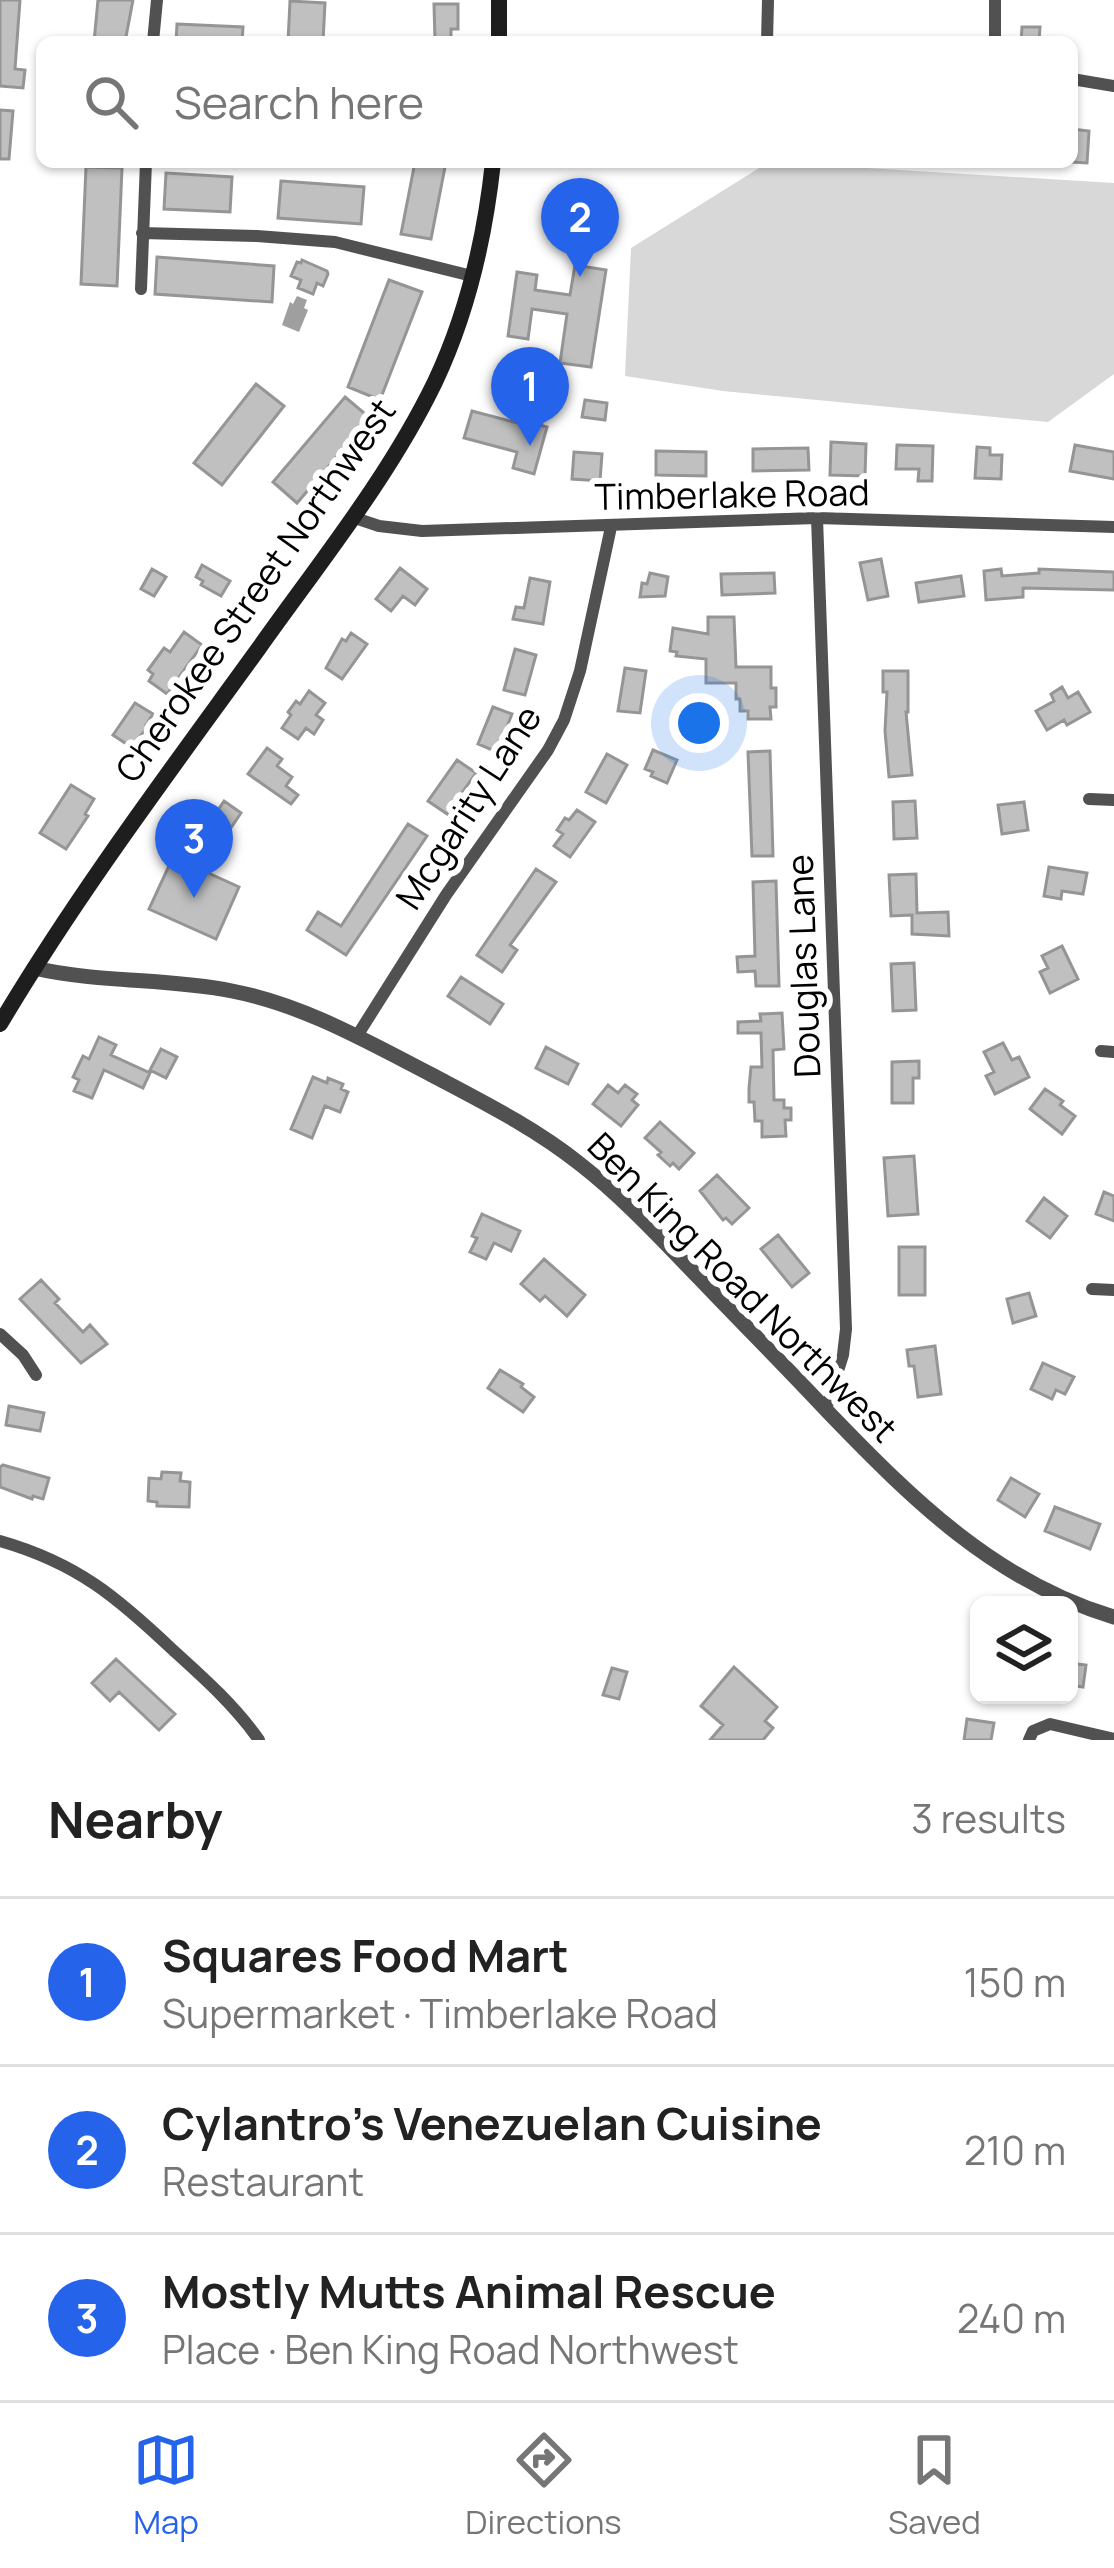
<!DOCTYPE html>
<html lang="en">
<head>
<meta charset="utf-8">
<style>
  body { margin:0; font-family:Manrope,sans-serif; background:#f6f6f6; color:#222 }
  .controls { position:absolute; right:36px; bottom:36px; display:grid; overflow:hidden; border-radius:18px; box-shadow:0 3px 9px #0004 }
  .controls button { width:108px; height:108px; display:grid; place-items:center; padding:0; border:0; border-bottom:3px solid #e0e0e0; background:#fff; color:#222; font:60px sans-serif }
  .you { position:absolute; left:699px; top:723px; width:42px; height:42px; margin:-30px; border:9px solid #fff; border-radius:50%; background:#1a73e8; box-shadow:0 0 0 18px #1a73e833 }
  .badge { display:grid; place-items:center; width:78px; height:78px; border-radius:50%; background:#2563eb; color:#fff; font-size:39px; font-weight:700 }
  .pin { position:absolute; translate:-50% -99px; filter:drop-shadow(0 3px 6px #0008) }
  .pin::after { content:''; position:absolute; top:63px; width:42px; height:36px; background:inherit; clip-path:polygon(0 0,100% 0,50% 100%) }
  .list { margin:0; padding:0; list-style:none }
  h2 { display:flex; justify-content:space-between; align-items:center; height:156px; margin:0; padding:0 48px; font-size:51px }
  h2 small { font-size:39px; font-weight:400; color:#767676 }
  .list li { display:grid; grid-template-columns:78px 1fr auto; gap:36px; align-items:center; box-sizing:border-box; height:168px; padding:0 48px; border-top:3px solid #e0e0e0 }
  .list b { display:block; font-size:45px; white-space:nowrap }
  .list p { margin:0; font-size:39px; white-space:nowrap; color:#767676 }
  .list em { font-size:39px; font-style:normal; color:#767676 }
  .icon { flex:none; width:66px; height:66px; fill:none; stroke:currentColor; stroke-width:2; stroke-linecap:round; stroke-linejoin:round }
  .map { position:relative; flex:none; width:1114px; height:1740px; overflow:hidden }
  .search { position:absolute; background:#fff; box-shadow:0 3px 9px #0004; left:36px; right:36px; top:36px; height:132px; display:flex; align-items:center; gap:30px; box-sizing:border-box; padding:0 42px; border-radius:18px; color:#767676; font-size:45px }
  .sheet { height:660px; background:#fff }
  nav { display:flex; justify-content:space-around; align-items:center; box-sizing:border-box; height:168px; border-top:3px solid #e0e0e0; background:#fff; font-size:33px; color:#767676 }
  nav a { display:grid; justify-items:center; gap:6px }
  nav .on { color:#2563eb }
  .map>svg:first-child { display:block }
</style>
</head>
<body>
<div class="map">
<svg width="1114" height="1740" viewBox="0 0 1114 1740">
  <rect width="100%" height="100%" fill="#fff"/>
  <path fill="#d8d8d8" d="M 769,162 L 1114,183 L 1114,374 L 1048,422 L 723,391 L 625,376 L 631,248 Z"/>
  <path fill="#9f9f9f" d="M 297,296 L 307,300 L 304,308 L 308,310 L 299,332 L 282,325 L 290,302 L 293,304 Z"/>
  <path fill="#c0c0c0" stroke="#959595" stroke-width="3" d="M 0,0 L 20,0 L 15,69 L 25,70 L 23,88 L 0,86 Z
    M 98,0 L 133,0 L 125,42 L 94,42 Z
    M 290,1 L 325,3 L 323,42 L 288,42 Z
    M 434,4 L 458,4 L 458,29 L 451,29 L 451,41 L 435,41 Z
    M 177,24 L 243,27 L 242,42 L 176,42 Z
    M 1022,27 L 1040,27 L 1039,42 L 1021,42 Z
    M 0,110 L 13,111 L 9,159 L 0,159 Z
    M 1072,129 L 1089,131 L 1087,163 L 1072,162 Z
    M 415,162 L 445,167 L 431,239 L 401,234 Z
    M 86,167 L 122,168 L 117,286 L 81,284 Z
    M 166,173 L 232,177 L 230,212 L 164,209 Z
    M 281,181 L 364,187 L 361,224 L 278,218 Z
    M 157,257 L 274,266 L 272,302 L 155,294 Z
    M 302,260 L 327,271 L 328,274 L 323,286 L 317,283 L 313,294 L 298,288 L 301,280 L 291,276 L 297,262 L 301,263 Z
    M 575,265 L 606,270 L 591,367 L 560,363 L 567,314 L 532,309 L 528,339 L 508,336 L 517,272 L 537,275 L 535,290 L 570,295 Z
    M 389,280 L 422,292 L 380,400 L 348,387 Z
    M 256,384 L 284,406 L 222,485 L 194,463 Z
    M 345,397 L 370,418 L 297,503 L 273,482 Z
    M 585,400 L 607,403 L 605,420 L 582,417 Z
    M 472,411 L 525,425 L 526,421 L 547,427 L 534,474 L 513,468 L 517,452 L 464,438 Z
    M 831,442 L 866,444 L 865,476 L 830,475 Z
    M 897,445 L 933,446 L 932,481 L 918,481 L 919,469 L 896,469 Z
    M 1075,445 L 1114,452 L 1114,479 L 1070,471 Z
    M 977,447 L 990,448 L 990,455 L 1002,455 L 1001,479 L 975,478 Z
    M 808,448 L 809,470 L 753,471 L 753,449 Z
    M 656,451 L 706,452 L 706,476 L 656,475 Z
    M 574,452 L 602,454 L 600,481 L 572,479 Z
    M 881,559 L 888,596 L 868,600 L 860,563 Z
    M 202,565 L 230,581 L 221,596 L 201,585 L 203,581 L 196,577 Z
    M 400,568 L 427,589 L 415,605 L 403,596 L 391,611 L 376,599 Z
    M 152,569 L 166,577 L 154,596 L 141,589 Z
    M 1001,569 L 1002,576 L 1039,573 L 1039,569 L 1114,572 L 1114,590 L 1023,588 L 1023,597 L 986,600 L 984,571 Z
    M 650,573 L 668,577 L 665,596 L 640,597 L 642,583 L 647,584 Z
    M 774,573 L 775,593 L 722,595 L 721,574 Z
    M 961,576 L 964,596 L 919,602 L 916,583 Z
    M 530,578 L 550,582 L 543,624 L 513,619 L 516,607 L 524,608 Z
    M 708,617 L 734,617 L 736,667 L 771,667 L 771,688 L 776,688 L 776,707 L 770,707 L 771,719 L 748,719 L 748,711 L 740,711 L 740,699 L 736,699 L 736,683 L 706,683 L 706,659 L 676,656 L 677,652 L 670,651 L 673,628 L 708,634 Z
    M 184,632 L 202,645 L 167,694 L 149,681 L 153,674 L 148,670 L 164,648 L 170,652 Z
    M 351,633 L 367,644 L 342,679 L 326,668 L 342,639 L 346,641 Z
    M 515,649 L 536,655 L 525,695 L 504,690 Z
    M 625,668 L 646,671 L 640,713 L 618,711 Z
    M 883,671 L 908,671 L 908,712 L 906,712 L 912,775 L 889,777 L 885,731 L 887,692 L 883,692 Z
    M 1062,687 L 1068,698 L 1078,692 L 1090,712 L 1067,725 L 1064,720 L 1047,730 L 1036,711 L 1054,701 L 1051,694 Z
    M 309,691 L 325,703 L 316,715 L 323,720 L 314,734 L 306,728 L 298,739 L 282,728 L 291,715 L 288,712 L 296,701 L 300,704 Z
    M 135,703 L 153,714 L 146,725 L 148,727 L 131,747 L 113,735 Z
    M 493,707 L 512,714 L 497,752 L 478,744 Z
    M 267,748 L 282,759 L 277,766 L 292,777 L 286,786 L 298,795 L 291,804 L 248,774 Z
    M 653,750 L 677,760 L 667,783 L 651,776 L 653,772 L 645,769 Z
    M 770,751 L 773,856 L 752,856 L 748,752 Z
    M 607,754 L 627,765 L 606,803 L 586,792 Z
    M 457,760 L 476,773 L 447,814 L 428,801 Z
    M 71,785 L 94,799 L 85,814 L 88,816 L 66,849 L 40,833 Z
    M 224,801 L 241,813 L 216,850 L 199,838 Z
    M 915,801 L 917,838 L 894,839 L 893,802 Z
    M 1024,802 L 1028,830 L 1002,834 L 998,805 Z
    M 577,810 L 595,822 L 570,857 L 554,846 L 563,834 L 557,830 L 565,818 L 569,820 Z
    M 408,824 L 427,836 L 346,955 L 307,930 L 318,912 L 341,926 Z
    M 173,857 L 239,887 L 216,939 L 149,909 Z
    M 1049,867 L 1087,873 L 1083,894 L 1062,891 L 1061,899 L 1044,896 Z
    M 536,869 L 556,882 L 510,945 L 517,950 L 502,972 L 477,955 Z
    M 916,874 L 917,913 L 948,912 L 949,936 L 912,934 L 912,915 L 891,916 L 889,875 Z
    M 776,881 L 779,986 L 756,986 L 755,971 L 738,972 L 737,957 L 755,956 L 753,882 Z
    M 1062,946 L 1078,979 L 1050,993 L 1040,972 L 1048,968 L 1042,956 Z
    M 914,963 L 916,1010 L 893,1011 L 891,964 Z
    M 461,977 L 503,1004 L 490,1024 L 448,996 Z
    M 782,1013 L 784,1049 L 773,1050 L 774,1100 L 784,1100 L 784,1108 L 791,1108 L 791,1120 L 785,1120 L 786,1136 L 762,1137 L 762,1121 L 755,1121 L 754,1102 L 749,1102 L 749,1088 L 751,1067 L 762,1067 L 761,1033 L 738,1033 L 738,1022 L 761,1021 L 760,1014 Z
    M 99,1037 L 116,1045 L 111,1055 L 150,1073 L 143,1088 L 104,1070 L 92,1098 L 74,1091 L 79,1080 L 73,1077 L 83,1056 L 89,1059 Z
    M 1003,1043 L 1012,1060 L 1019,1057 L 1029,1077 L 995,1094 L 986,1076 L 994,1072 L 984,1052 Z
    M 546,1047 L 578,1064 L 568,1084 L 536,1068 Z
    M 161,1049 L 177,1057 L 166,1078 L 150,1070 Z
    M 919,1061 L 919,1078 L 913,1078 L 913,1103 L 892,1103 L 892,1062 Z
    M 313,1077 L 327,1083 L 328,1078 L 343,1084 L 341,1089 L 348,1092 L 340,1112 L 325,1106 L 312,1138 L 291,1129 Z
    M 608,1085 L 618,1093 L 625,1085 L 637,1094 L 632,1100 L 638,1105 L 621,1126 L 593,1104 Z
    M 1045,1089 L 1063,1101 L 1060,1105 L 1075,1116 L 1062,1134 L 1030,1109 Z
    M 660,1122 L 694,1153 L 679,1169 L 673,1163 L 670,1166 L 658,1155 L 661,1152 L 645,1138 Z
    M 914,1156 L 918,1214 L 888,1216 L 884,1158 Z
    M 717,1175 L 749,1208 L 732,1224 L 726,1218 L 723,1220 L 700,1191 Z
    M 1104,1192 L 1114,1196 L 1114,1221 L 1096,1214 Z
    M 1044,1198 L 1067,1216 L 1050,1238 L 1027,1221 Z
    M 482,1214 L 520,1231 L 511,1251 L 494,1243 L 486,1259 L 470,1252 L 477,1238 L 472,1236 Z
    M 778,1235 L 809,1273 L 792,1287 L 761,1249 Z
    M 899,1247 L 925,1247 L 925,1295 L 899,1295 Z
    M 544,1259 L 585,1295 L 567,1316 L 545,1296 L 540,1301 L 521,1284 Z
    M 41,1280 L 59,1299 L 55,1303 L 83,1332 L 90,1325 L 107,1344 L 81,1363 L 20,1299 Z
    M 1029,1293 L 1036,1316 L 1013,1323 L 1007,1299 Z
    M 935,1346 L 941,1394 L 918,1397 L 914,1366 L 909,1366 L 907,1350 Z
    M 1043,1363 L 1074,1377 L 1065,1394 L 1056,1390 L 1052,1399 L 1031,1389 Z
    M 500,1370 L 523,1384 L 521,1387 L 534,1397 L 523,1412 L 488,1388 Z
    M 9,1406 L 44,1413 L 40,1431 L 6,1425 Z
    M 3,1465 L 49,1478 L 43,1499 L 33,1496 L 32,1499 L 0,1487 L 0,1467 Z
    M 162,1472 L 181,1473 L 180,1481 L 190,1482 L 189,1507 L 157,1506 L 157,1502 L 148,1501 L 149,1478 L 161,1479 Z
    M 1011,1478 L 1039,1494 L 1025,1517 L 998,1500 Z
    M 1055,1507 L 1100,1524 L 1090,1549 L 1045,1531 Z
    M 116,1659 L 175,1714 L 159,1730 L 119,1692 L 110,1701 L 92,1683 Z
    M 1069,1663 L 1086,1665 L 1083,1687 L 1069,1685 Z
    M 734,1667 L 777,1707 L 765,1721 L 773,1728 L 763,1740 L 710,1740 L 723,1725 L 701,1706 Z
    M 612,1668 L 627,1672 L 619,1699 L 603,1695 Z
    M 967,1719 L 994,1723 L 991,1740 L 964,1740 Z"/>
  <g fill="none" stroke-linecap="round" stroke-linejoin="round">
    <path stroke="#515151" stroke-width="12" d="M 153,42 L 157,0
      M 767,42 L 768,0
      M 995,42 L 995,0
      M 1072,79 L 1114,86
      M 142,233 L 257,236 L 335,242 L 472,276
      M 141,289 L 146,162
      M 352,517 L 379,526 L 422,531 L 817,518 L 1114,527
      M 817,518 L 846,1329 L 843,1355 L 826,1409
      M 1089,799 L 1114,800
      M 357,1036 L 446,895 L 548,750 L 564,720 L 580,671 L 611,527
      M 1101,1051 L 1114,1052
      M 1092,1289 L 1114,1290
      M 0,1334 L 23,1355 L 36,1375
      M 0,1541 C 77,1563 117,1597 174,1651 C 205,1679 235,1706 259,1740
      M 1029,1740 L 1033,1731 L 1050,1724 L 1114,1739"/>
    <path stroke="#515151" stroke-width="15" d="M 34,968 C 99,983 167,978 232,991 C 304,1005 368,1042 432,1075 C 483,1102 535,1128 580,1164 C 625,1199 664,1242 704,1283 C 746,1327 789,1370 830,1414 C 913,1500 996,1582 1114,1617"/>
    <path stroke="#1e1e1e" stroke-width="16" d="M 499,0 L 499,42
      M 0,1024 C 78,893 170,771 259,648 C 320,562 389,477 435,382 C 467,314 485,237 493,162"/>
  </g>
  <g text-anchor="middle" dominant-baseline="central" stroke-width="12" stroke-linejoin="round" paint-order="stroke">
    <g font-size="36" fill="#000" stroke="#fff">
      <text transform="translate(732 494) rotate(-1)">Timberlake Road</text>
      <text transform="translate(255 590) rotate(-55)">Cherokee Street Northwest</text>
      <text transform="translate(468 807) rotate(-57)">Mcgarity Lane</text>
      <text transform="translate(803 966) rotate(-92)">Douglas Lane</text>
      <text transform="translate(743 1287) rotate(45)">Ben King Road Northwest</text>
    </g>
  </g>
</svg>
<div class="controls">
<button><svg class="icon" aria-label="layers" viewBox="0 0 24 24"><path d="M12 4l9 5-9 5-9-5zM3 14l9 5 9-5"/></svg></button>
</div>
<div class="you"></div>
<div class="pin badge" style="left:530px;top:446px">1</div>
<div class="pin badge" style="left:580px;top:277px">2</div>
<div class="pin badge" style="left:194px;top:898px">3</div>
<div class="search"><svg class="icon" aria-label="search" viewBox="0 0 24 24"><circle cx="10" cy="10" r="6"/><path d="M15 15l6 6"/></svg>Search here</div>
</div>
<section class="sheet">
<h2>Nearby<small>3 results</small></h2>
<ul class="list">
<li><span class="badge">1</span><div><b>Squares Food Mart</b><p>Supermarket · Timberlake Road</p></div><em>150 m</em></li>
<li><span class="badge">2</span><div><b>Cylantro's Venezuelan Cuisine</b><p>Restaurant</p></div><em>210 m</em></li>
<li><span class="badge">3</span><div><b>Mostly Mutts Animal Rescue</b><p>Place · Ben King Road Northwest</p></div><em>240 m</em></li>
</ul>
</section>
<nav>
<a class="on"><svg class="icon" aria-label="map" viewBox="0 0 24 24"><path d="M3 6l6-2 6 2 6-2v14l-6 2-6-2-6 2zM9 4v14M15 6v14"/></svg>Map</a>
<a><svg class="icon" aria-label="directions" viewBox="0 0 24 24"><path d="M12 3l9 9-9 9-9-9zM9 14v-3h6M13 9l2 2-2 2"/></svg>Directions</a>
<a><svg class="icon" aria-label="saved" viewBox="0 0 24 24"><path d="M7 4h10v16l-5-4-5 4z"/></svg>Saved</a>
</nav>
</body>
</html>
